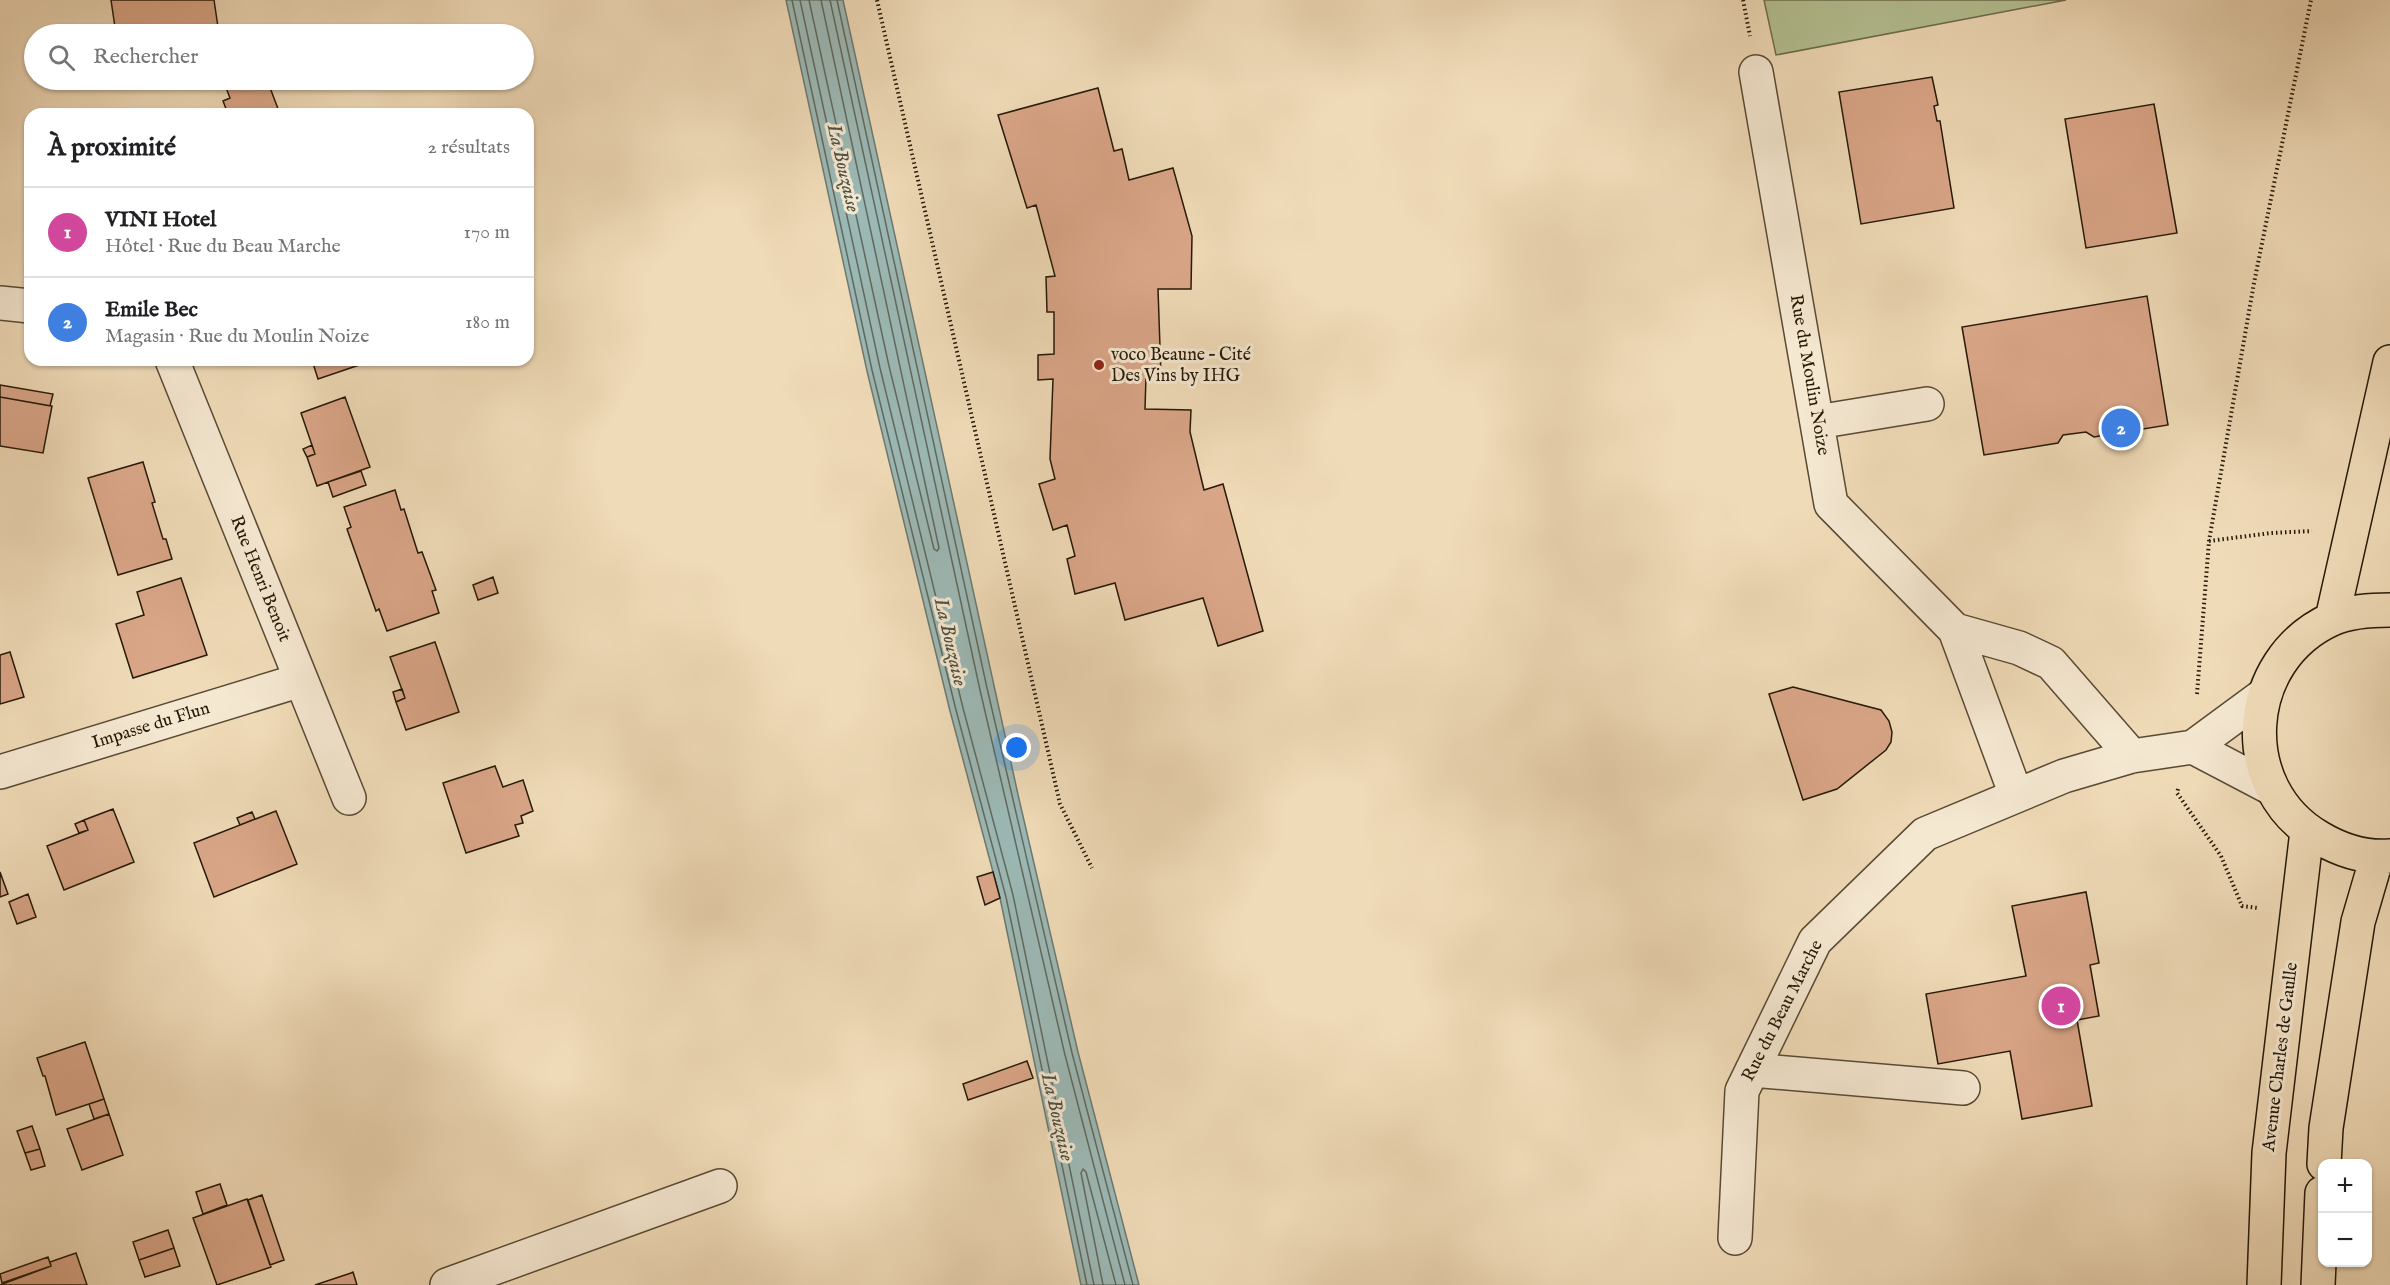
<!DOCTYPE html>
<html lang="fr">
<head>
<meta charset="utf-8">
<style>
  body { margin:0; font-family:"IM FELL English",serif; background:#f6f6f6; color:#202124 }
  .controls { position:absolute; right:18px; bottom:18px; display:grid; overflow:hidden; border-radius:12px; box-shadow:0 2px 4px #0004 }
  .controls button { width:54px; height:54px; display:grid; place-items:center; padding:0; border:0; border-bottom:2px solid #e0e0e0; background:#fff; color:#202124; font:30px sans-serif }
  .you { position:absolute; left:1017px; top:748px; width:21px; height:21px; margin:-15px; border:4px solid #fff; border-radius:50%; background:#1a73e8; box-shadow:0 0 0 9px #1a73e833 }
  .badge { display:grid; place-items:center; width:39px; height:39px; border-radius:50%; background:#8f2418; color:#fff; font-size:20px; font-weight:700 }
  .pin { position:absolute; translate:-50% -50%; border:3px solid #fff; box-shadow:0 2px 6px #0006 }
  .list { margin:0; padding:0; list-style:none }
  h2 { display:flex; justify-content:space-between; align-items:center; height:78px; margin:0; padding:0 24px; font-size:26px }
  h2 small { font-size:20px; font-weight:400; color:#757577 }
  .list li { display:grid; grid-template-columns:39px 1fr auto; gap:18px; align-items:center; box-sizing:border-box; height:90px; padding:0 24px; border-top:2px solid #e0e0e0 }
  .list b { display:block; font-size:22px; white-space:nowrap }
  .list p { margin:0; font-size:20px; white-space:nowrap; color:#757577 }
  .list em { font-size:20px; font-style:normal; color:#757577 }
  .icon { flex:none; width:33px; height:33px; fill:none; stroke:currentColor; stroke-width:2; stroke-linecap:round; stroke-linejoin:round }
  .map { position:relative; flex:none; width:2390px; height:1285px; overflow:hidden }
  .search { position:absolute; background:#fff; box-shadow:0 2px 4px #0004; left:24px; top:24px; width:510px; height:66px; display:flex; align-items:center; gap:15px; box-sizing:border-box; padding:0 21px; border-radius:33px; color:#757577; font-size:22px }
  .panel { position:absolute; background:#fff; box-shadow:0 2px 4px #0004; left:24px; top:108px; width:510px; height:258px; border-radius:18px }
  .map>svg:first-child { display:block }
</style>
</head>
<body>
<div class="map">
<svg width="2390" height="1285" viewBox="0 0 2390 1285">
  <rect width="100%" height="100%" fill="#f0dbb8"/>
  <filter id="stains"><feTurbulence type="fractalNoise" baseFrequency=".00333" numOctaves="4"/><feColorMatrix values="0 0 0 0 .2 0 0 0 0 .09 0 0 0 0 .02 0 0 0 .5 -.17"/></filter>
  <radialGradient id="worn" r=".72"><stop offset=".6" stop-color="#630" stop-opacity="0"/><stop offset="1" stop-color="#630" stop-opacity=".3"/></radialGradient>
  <path fill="#b4c193" stroke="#6c6d4d" stroke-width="1.5" d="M 1764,0 L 2066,0 L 1776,55 Z"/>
  <path fill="#9cb9b6" stroke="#6c7970" stroke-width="1.5" d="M 786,0 L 843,0 L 1019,799 L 1078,1052 L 1139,1285 L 1081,1285 L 1000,898 L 950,711 L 867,371 Z"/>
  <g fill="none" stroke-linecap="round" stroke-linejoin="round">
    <path stroke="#60695e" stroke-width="1.5" d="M 792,0 L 872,370 L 956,710 L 1006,897 L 1087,1285
      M 800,0 L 880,368 L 963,708 L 1013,895 L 1094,1285
      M 809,0 L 889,366 L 934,549 L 937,551 L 939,548 L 821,0
      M 830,0 L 980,690 L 1065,1055 L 1125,1285
      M 837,0 L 987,688 L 1072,1053 L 1133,1285
      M 1103,1285 L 1081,1173 L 1083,1169 L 1086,1172 L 1116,1285"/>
  </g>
  <path fill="#daa688" stroke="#251907" stroke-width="1.5" d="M 111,0 L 214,0 L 219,34 L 116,34 Z
    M 1932,77 L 1938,105 L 1934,106 L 1937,121 L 1940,121 L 1954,208 L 1861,224 L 1839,92 Z
    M 223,80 L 275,80 L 276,83 L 269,85 L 280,114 L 228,114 L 223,101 L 230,98 Z
    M 1098,88 L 1114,151 L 1122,149 L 1129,180 L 1173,168 L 1192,236 L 1191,289 L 1158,289 L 1161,376 L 1146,376 L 1145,409 L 1191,410 L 1190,432 L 1204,490 L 1223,484 L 1263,631 L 1218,646 L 1203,598 L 1125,620 L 1115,583 L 1075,594 L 1067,559 L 1075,556 L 1067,525 L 1053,530 L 1039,484 L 1055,479 L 1050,459 L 1053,379 L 1038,380 L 1038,355 L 1054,354 L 1054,312 L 1047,312 L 1046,277 L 1055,276 L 1036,205 L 1027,208 L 998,115 Z
    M 2154,104 L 2177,233 L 2086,248 L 2065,119 Z
    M 30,176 L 30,192 L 25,178 Z
    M 2147,296 L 2168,425 L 2094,437 L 2086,432 L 2063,435 L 2058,443 L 1984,455 L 1962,327 Z
    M 312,360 L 367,360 L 368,362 L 318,379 Z
    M 0,385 L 53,394 L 50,406 L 0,397 Z
    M 0,397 L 52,406 L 43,453 L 0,446 Z
    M 345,397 L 370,467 L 317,486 L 307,457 L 315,454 L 301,413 Z
    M 312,445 L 315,454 L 307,457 L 303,449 Z
    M 143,462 L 155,502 L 152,503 L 163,539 L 166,539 L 172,559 L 118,575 L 88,478 Z
    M 361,471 L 366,485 L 333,497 L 328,482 Z
    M 395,490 L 401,510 L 404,509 L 418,553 L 422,552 L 436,590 L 432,591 L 439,613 L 387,631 L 379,609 L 376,611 L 347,529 L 351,527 L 344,507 Z
    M 493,577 L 498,593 L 478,600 L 473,585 Z
    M 181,578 L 207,655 L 133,678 L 116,624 L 144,615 L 137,592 Z
    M 435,642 L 459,712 L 406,730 L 396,702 L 405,698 L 390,657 Z
    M 10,652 L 24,697 L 0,704 L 0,655 Z
    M 1793,687 L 1881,710 L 1889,721 L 1892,732 L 1891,742 L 1886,750 L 1837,789 L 1803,800 L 1769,694 Z
    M 402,689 L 405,698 L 396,702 L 393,692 Z
    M 495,766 L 503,787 L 523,780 L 533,811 L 521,816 L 523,823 L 515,825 L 519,836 L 466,853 L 443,783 Z
    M 113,809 L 134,862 L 64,890 L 47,846 L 88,830 L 84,820 Z
    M 276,811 L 297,864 L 214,897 L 194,843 Z
    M 252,812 L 255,819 L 240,825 L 237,818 Z
    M 84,820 L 88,830 L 79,833 L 75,824 Z
    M 0,872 L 8,894 L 0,897 Z
    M 993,872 L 1000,898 L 985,905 L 977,877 Z
    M 2086,892 L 2099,963 L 2090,965 L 2099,1016 L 2077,1020 L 2092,1106 L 2022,1119 L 2010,1051 L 1938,1064 L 1926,994 L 2026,976 L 2012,906 Z
    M 28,894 L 36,917 L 17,924 L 9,902 Z
    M 85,1042 L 104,1099 L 56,1115 L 45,1076 L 43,1076 L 37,1058 Z
    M 1027,1061 L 1033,1078 L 968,1100 L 963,1084 Z
    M 104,1099 L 109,1114 L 94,1119 L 89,1104 Z
    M 109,1114 L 123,1155 L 82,1170 L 67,1129 Z
    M 32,1126 L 40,1149 L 25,1153 L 17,1131 Z
    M 40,1149 L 45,1166 L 31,1170 L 25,1153 Z
    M 220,1184 L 227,1205 L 203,1214 L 196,1192 Z
    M 262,1195 L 284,1260 L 270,1265 L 248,1200 Z
    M 247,1199 L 271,1267 L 217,1285 L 193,1218 Z
    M 168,1230 L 174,1248 L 139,1260 L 133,1242 Z
    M 174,1248 L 180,1266 L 145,1277 L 139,1260 Z
    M 76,1253 L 87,1285 L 0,1285 L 51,1266 L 50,1262 Z
    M 48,1257 L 51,1266 L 2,1283 L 0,1274 Z
    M 353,1272 L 357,1285 L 315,1285 L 351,1273 Z"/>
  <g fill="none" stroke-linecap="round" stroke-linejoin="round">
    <defs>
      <path id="minor" d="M 1756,72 L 1831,504 L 1955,630
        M 0,303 L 30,306
        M 172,360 L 349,798
        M 1817,422 L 1927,404
        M 2265,694 L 2193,747 L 2271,788
        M 0,772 L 301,680
        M 2016,795 L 1955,630 L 2019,648 L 2051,663 L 2132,756
        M 1752,1070 L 1963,1088
        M 1735,1238 L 1742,1091 L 1815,941 L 1925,834 L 2064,776 L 2132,756 L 2193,747
        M 447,1285 L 720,1186"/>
      <path id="major" d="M 2390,610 C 2370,610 2350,611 2332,619 C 2241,660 2234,789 2320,838 C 2342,851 2365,858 2390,856
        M 2332,619 L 2390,362
        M 2324,1164 L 2326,1128 L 2358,922 L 2377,857
        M 2264,1285 L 2269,1153 L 2307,831
        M 2318,1285 L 2322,1193"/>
    </defs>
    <use href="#minor" stroke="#584a33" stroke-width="36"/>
    <use href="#major" stroke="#251907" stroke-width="36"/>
    <path stroke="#251907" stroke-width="4" stroke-dasharray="1.5 3" stroke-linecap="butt" d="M 877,0 L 1060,804 L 1092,868
      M 1743,0 L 1750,36
      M 2209,541 L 2271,533 L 2312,531
      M 2197,694 L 2209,541 L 2254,283 L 2311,0
      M 2178,789 L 2177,793 L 2221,856 L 2242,906 L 2258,908"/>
    <use href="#minor" stroke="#f5e8d1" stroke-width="33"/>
    <use href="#major" stroke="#f0dbb8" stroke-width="33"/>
  </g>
  <circle fill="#8f2418" stroke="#f5e8d1" stroke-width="2" cx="1099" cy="365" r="6"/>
  <g text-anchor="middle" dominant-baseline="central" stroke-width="6" stroke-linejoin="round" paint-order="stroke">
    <g font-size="18" fill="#251907" stroke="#f5e8d1" text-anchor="start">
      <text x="1111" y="355">voco Beaune – Cité<tspan x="1111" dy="21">Des Vins by IHG</tspan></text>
    </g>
    <g font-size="18" fill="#251907" stroke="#f5e8d1">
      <text transform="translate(1809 375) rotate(80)">Rue du Moulin Noize</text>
      <text transform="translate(260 579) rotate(68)">Rue Henri Benoit</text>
      <text transform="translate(151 726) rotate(-17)">Impasse du Flun</text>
      <text transform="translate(1783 1011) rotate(-63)">Rue du Beau Marche</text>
      <text transform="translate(2281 1057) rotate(-83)">Avenue Charles de Gaulle</text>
    </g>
    <g font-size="20" font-style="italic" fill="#4f5144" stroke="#f5e8d1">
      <text transform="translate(843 168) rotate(77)">La Bouzaise</text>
      <text transform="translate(950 642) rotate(77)">La Bouzaise</text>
      <text transform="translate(1057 1117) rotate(77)">La Bouzaise</text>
    </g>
  </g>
  <rect width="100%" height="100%" filter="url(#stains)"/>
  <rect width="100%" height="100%" fill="url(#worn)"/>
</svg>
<div class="controls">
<button>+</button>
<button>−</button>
</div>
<div class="you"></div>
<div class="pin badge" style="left:2061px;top:1006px;background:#d1479c">1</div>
<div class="pin badge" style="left:2121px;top:428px;background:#3f7fe0">2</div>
<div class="search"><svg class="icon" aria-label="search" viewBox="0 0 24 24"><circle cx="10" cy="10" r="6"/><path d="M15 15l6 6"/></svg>Rechercher</div>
<section class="panel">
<h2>À proximité<small>2 résultats</small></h2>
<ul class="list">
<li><span class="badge" style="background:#d1479c">1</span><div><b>VINI Hotel</b><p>Hôtel · Rue du Beau Marche</p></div><em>170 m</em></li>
<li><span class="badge" style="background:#3f7fe0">2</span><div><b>Emile Bec</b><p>Magasin · Rue du Moulin Noize</p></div><em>180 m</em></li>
</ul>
</section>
</div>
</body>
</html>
